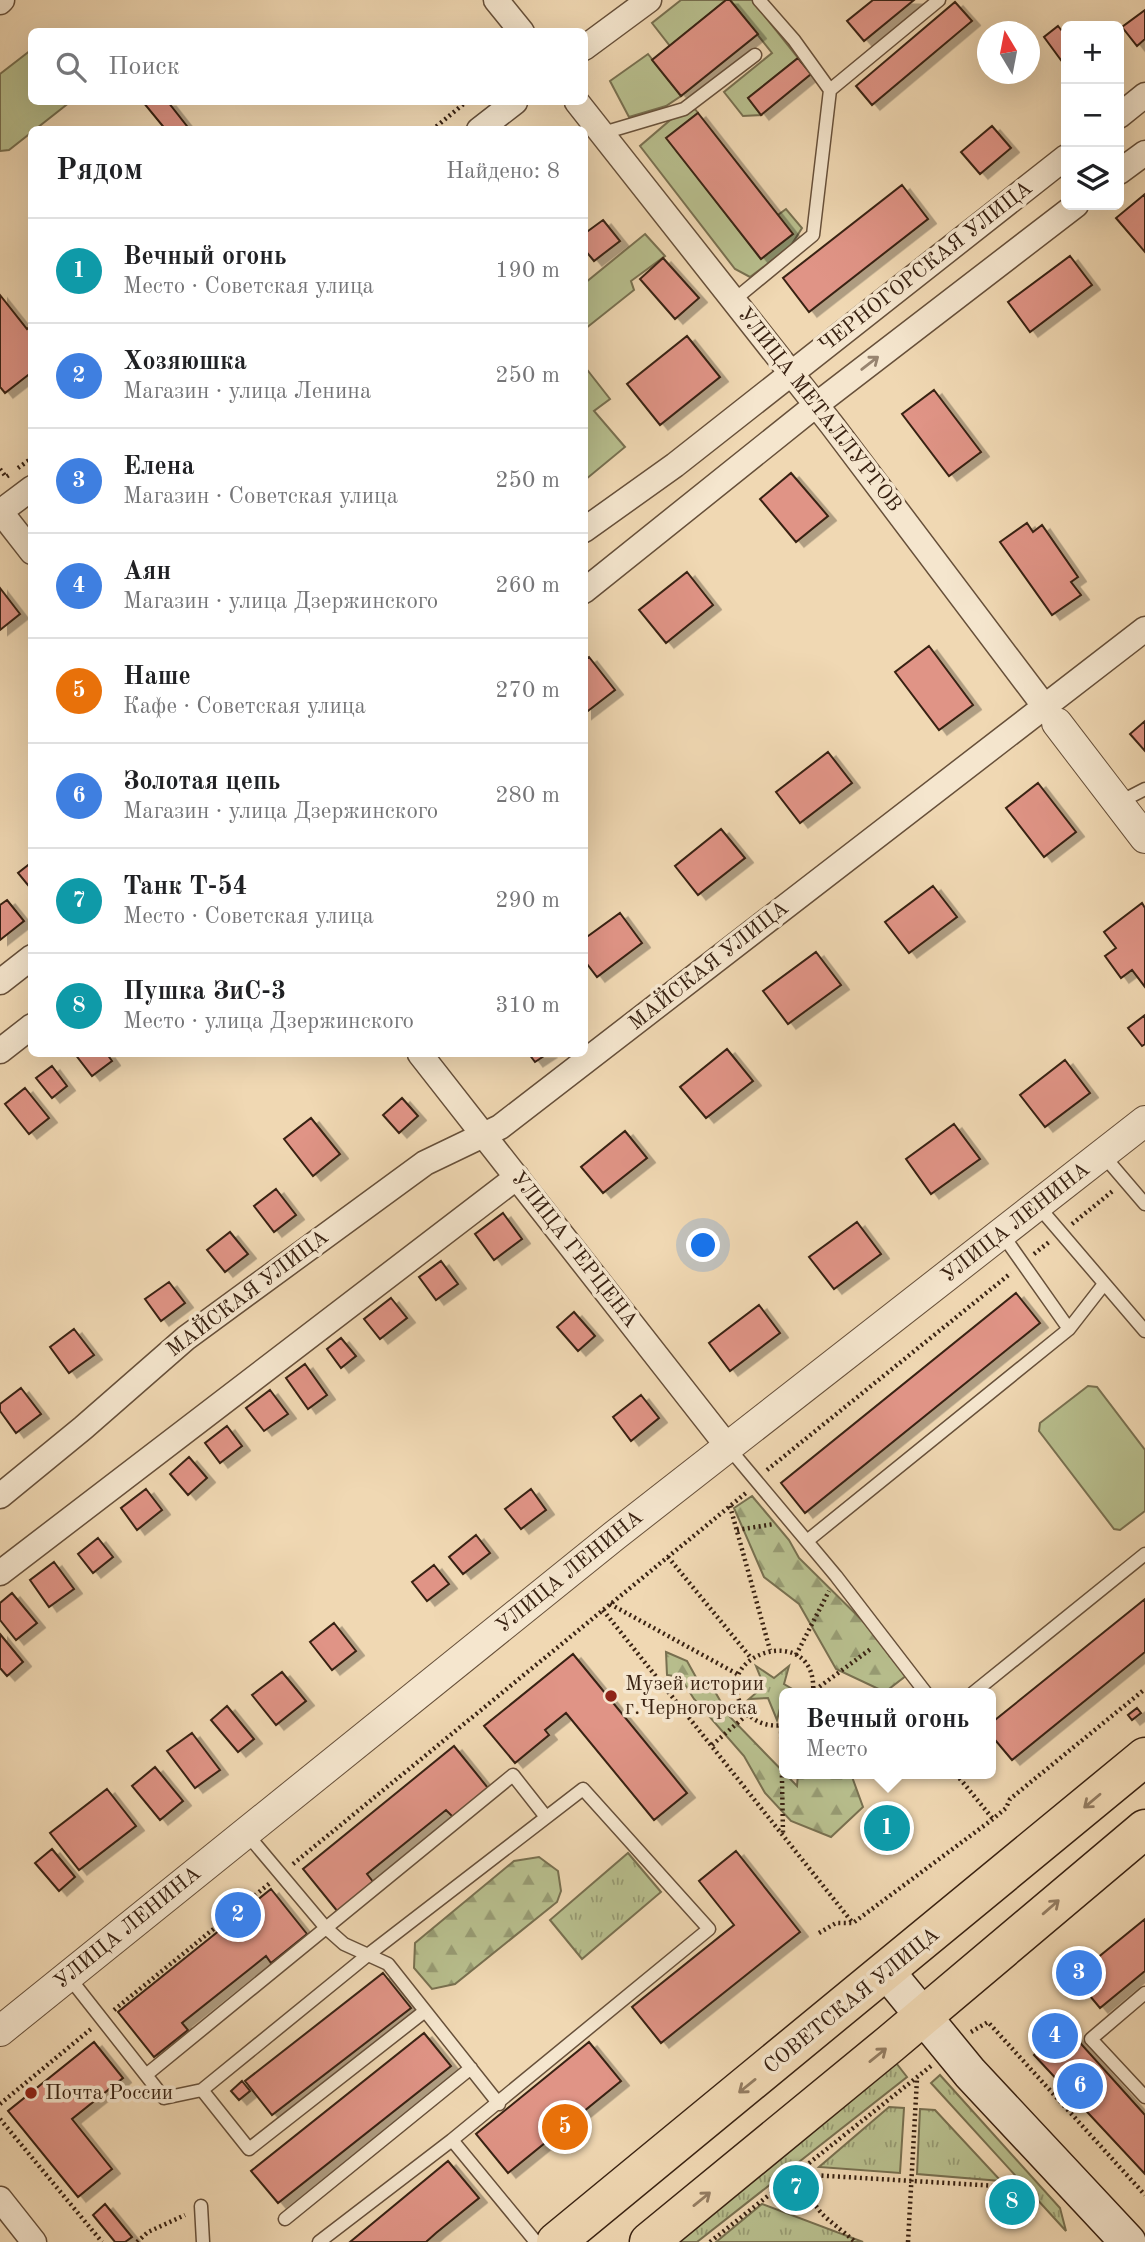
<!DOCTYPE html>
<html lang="ru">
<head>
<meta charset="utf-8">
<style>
  body { margin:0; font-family:"Old Standard TT",serif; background:#f6f6f6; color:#202124 }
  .controls { position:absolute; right:21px; top:21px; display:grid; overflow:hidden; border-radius:10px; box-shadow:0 7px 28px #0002 }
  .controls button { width:63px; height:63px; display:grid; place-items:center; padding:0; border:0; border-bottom:2px solid #e0e0e0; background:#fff; color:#202124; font:35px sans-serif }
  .compass { position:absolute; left:977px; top:21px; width:63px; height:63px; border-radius:50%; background:#fff; box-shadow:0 7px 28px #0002; rotate:350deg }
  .you { position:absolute; left:704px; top:1246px; width:24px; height:24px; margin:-18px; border:5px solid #fff; border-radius:50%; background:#1a73e8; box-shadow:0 0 0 10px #1a73e833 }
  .badge { display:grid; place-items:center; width:46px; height:46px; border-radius:50%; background:#8f2418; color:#fff; font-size:23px; font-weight:700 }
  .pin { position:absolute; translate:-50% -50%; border:4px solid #fff; box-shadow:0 2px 7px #0006 }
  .popup { position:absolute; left:779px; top:1688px; width:217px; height:91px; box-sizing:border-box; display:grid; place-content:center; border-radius:10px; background:#fff; filter:drop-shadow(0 2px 5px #0005); font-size:23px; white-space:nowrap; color:#757577 }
  .popup b { font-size:26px; color:#202124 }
  .popup::after { content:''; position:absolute; left:50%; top:100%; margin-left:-14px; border:14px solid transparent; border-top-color:#fff }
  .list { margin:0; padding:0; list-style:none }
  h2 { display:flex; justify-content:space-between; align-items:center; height:91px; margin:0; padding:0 28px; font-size:30px }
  h2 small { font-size:23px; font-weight:400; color:#757577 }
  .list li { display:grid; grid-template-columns:46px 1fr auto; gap:21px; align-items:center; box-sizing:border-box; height:105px; padding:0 28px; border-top:2px solid #e0e0e0 }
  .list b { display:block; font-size:26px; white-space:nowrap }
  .list p { margin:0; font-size:23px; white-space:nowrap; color:#757577 }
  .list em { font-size:23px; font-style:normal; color:#757577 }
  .icon { flex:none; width:38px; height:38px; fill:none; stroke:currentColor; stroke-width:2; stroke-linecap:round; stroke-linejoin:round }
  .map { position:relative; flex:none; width:1145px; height:2242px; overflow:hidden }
  .search { position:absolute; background:#fff; box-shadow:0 7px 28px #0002; left:28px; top:28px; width:560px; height:77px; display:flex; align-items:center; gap:18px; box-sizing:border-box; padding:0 24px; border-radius:10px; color:#757577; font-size:26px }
  .panel { position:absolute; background:#fff; box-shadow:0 7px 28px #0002; left:28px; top:126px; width:560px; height:931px; border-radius:10px }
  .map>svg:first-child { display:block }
</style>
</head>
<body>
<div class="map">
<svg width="1145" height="2242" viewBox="0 0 1145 2242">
  <defs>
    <pattern id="grass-tufts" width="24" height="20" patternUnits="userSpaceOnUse" patternTransform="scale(1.75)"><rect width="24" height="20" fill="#b8bf8e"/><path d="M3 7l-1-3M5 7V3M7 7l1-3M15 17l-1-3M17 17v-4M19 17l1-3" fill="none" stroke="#979b73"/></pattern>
    <pattern id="forest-firs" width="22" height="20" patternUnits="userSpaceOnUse" patternTransform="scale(1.75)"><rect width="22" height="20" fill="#b8bf8e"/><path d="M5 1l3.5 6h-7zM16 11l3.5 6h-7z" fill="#979b73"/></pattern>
    <filter id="shadow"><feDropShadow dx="8" dy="4.5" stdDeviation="0" flood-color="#0004"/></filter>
  </defs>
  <rect width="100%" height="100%" fill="#f0d8b3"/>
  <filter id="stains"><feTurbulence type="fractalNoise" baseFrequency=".00286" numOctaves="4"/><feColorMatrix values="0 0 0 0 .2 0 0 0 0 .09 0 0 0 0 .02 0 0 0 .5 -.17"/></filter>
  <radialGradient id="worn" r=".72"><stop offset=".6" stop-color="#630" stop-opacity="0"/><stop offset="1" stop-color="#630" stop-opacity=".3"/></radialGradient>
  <path fill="url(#grass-tufts)" stroke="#787050" stroke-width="2" d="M 756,1666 L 774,1678 L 789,1666 L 784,1684 L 799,1693 L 784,1693 L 777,1720 L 768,1698 L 749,1699 L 764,1686 Z
    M 628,1853 L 661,1892 L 582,1959 L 550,1920 Z
    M 893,2059 L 907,2077 L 697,2242 L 667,2242 Z
    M 940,2075 L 1060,2208 L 1066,2231 L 931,2083 Z
    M 889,2107 L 904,2108 L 900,2173 L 819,2167 Z
    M 920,2109 L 935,2110 L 1001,2181 L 917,2174 Z
    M 762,2204 L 863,2242 L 716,2242 Z"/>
  <path fill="url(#forest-firs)" stroke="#787050" stroke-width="2" d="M 752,1496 L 789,1540 L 799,1558 L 887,1645 L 907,1675 L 885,1692 L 836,1669 L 799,1604 L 764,1577 L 734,1508 Z
    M 666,1652 L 687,1661 L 697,1679 L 714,1690 L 729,1716 L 797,1786 L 798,1774 L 851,1774 L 863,1807 L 831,1837 L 791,1821 L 765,1793 L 744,1756 L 694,1699 L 680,1677 L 667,1675 Z
    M 539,1857 L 558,1871 L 561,1891 L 557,1902 L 455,1984 L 432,1989 L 414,1968 L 415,1943 L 514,1861 Z"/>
  <path fill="#b8bf8e" stroke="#787050" stroke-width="2" d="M 681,0 L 726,0 L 670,46 L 652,23 Z
    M 730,0 L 752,0 L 798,58 L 748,98 L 761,115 L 743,116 L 724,92 L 772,53 Z
    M 31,50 L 32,102 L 70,102 L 9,150 L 0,151 L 0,74 Z
    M 648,54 L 681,96 L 666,106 L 629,117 L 610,81 Z
    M 695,109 L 698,113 L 667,138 L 760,258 L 778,215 L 786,209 L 802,228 L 790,247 L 750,277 L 735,269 L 640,146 L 675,116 Z
    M 645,234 L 665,256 L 631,281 L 634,290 L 585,329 L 585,283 Z
    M 585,367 L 610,399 L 594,411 L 625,447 L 585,480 Z
    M 1088,1386 L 1097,1387 L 1145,1450 L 1145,1511 L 1120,1530 L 1114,1529 L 1039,1431 L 1040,1423 Z"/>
  <path fill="#e09486" stroke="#392212" stroke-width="2" filter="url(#shadow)" d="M 726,0 L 730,0 L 758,34 L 681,96 L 652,60 Z
    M 873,0 L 914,0 L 864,41 L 847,21 Z
    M 955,2 L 972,21 L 872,105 L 856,86 Z
    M 1145,10 L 1145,39 L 1137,46 L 1122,27 Z
    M 1058,26 L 1066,36 L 1066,67 L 1044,37 Z
    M 798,58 L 811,74 L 761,115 L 748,98 Z
    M 143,102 L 168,102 L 190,130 L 166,130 Z
    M 698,113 L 793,234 L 761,259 L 666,138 Z
    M 992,126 L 1011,148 L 980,174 L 961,152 Z
    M 902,185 L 928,219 L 809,312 L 783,278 Z
    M 1145,194 L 1145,252 L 1116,218 Z
    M 603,220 L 620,241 L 594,261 L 584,249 L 584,234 Z
    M 1070,256 L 1092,285 L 1030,332 L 1008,302 Z
    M 663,258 L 699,298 L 675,319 L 640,279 Z
    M 0,295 L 27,329 L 32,325 L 32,372 L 5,393 L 0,387 Z
    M 687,336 L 720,377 L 660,425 L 627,384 Z
    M 934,390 L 981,452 L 949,476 L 902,414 Z
    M 791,473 L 828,516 L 796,542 L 760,499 Z
    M 1027,523 L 1033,532 L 1042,525 L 1078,577 L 1071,582 L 1081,595 L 1052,615 L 1000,542 Z
    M 687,572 L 713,605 L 666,643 L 639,610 Z
    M 0,588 L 20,614 L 0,630 Z
    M 929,646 L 973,705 L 939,730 L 895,672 Z
    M 589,657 L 615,690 L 584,714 L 584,660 Z
    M 1145,721 L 1145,751 L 1130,734 Z
    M 828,752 L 852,783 L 800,823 L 776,792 Z
    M 1038,783 L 1076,832 L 1044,857 L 1006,808 Z
    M 721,829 L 745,858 L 698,895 L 675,866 Z
    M 32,862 L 32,890 L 18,873 Z
    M 933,886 L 957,917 L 909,953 L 885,922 Z
    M 7,900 L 24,921 L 0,940 L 0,905 Z
    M 1142,903 L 1145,908 L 1145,987 L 1132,970 L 1121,978 L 1105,956 L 1116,948 L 1104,932 Z
    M 620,913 L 642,943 L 597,977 L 584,960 L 584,939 Z
    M 816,952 L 841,985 L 788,1024 L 763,991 Z
    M 1145,1015 L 1145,1044 L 1142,1046 L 1128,1028 Z
    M 727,1049 L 753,1081 L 706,1118 L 680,1087 Z
    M 75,1054 L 107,1054 L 112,1061 L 92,1076 Z
    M 529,1054 L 547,1054 L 535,1062 Z
    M 1065,1060 L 1090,1093 L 1045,1127 L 1020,1095 Z
    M 52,1066 L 67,1086 L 52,1098 L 36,1078 Z
    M 25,1088 L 49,1118 L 29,1134 L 5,1104 Z
    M 402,1098 L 418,1116 L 399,1133 L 383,1115 Z
    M 311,1118 L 340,1154 L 313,1176 L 284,1139 Z
    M 954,1124 L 980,1159 L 931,1194 L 906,1159 Z
    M 625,1131 L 647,1158 L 603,1193 L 581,1167 Z
    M 276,1189 L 296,1215 L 274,1232 L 254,1206 Z
    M 503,1213 L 522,1239 L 494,1260 L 475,1234 Z
    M 857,1222 L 881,1254 L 834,1289 L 809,1257 Z
    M 230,1232 L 248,1254 L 225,1272 L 207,1250 Z
    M 441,1261 L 458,1284 L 436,1300 L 419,1277 Z
    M 169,1282 L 185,1303 L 161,1321 L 145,1299 Z
    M 1016,1293 L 1040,1323 L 805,1513 L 781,1483 Z
    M 391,1298 L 407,1318 L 380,1339 L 364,1319 Z
    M 759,1305 L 780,1333 L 730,1371 L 709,1343 Z
    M 574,1312 L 595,1336 L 578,1351 L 557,1327 Z
    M 74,1329 L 94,1355 L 69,1373 L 50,1347 Z
    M 341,1338 L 356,1356 L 341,1368 L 327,1349 Z
    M 305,1364 L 327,1395 L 308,1409 L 286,1378 Z
    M 21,1388 L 41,1414 L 16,1433 L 0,1411 L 0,1404 Z
    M 270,1390 L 288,1414 L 264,1431 L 246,1408 Z
    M 641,1395 L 659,1418 L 631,1441 L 613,1417 Z
    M 227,1426 L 242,1446 L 220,1463 L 205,1443 Z
    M 189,1457 L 207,1478 L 188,1495 L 170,1474 Z
    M 146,1489 L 162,1510 L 137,1530 L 121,1508 Z
    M 531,1489 L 546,1510 L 521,1529 L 505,1509 Z
    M 476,1535 L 490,1553 L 463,1574 L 449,1557 Z
    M 98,1538 L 113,1557 L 93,1573 L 78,1554 Z
    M 54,1562 L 74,1589 L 49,1607 L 30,1580 Z
    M 434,1565 L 449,1584 L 427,1601 L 412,1582 Z
    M 12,1593 L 37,1623 L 16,1640 L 0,1620 L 0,1603 Z
    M 1145,1599 L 1145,1652 L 1012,1760 L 990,1734 L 990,1724 Z
    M 334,1623 L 356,1651 L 332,1670 L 310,1642 Z
    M 0,1634 L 23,1662 L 7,1676 L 0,1668 Z
    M 573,1654 L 687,1793 L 654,1820 L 566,1713 L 545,1730 L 549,1735 L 515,1763 L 484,1726 Z
    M 282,1672 L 306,1701 L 276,1725 L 252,1695 Z
    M 227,1706 L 254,1739 L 238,1752 L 211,1720 Z
    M 1137,1708 L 1141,1713 L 1132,1720 L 1128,1715 Z
    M 192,1733 L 220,1770 L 195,1788 L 167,1751 Z
    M 454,1746 L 488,1788 L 453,1817 L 446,1810 L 367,1874 L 374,1883 L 338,1912 L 303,1869 Z
    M 155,1767 L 183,1801 L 160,1820 L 132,1786 Z
    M 107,1789 L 136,1826 L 79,1870 L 50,1833 Z
    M 52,1849 L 75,1877 L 59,1891 L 35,1863 Z
    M 736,1851 L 800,1932 L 661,2043 L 632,2007 L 734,1925 L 699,1881 Z
    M 271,1889 L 307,1934 L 271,1963 L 266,1956 L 182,2023 L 188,2030 L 154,2057 L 118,2012 Z
    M 1145,1919 L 1145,1971 L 1100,2008 L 1074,1977 Z
    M 383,1973 L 411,2008 L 272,2115 L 245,2081 Z
    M 1065,2026 L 1145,2115 L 1145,2174 L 1034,2055 Z
    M 424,2033 L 451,2066 L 278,2203 L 251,2171 Z
    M 94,2042 L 123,2078 L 72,2119 L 112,2169 L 78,2197 L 8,2111 Z
    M 589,2042 L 621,2081 L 508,2173 L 476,2134 Z
    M 242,2081 L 250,2091 L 239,2100 L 231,2091 Z
    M 448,2161 L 479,2198 L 436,2233 L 426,2242 L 350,2242 Z
    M 105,2204 L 132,2237 L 125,2242 L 115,2242 L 93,2215 Z"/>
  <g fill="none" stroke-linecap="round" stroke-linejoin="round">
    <defs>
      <path id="service" d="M 830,90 L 939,0
        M 603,133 L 684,109 L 755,55
        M 734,300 L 813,235 L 830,90 L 794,40 L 759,0
        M 1118,803 L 1145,789
        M 1103,1155 L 1145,1204
        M 1038,1206 L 1145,1331
        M 1002,1234 L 1069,1329
        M 728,1447 L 836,1576 L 926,1693
        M 807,1541 L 1069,1329 L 1104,1284
        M 973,1693 L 1145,1554
        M 246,1833 L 326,1928 L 344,1944 L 388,1964 L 499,2104
        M 68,1976 L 164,2098 L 202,2090 L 369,1954 L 583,1789 L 709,1929 L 452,2140 L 536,2242
        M 1145,1993 L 1091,2039 L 1145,2097
        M 146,2075 L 513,1775 L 546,1817
        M 202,2090 L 249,2149 L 425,2011
        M 201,2206 L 203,2242
        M 285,2219 L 471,2068
        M 319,2242 L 452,2140"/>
      <path id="minor" d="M 496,0 L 522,32
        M 0,2 L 2,0
        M 584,48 L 649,0
        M 577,102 L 832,425 L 1054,719
        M 1119,116 L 1145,95
        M 479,130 L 515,102
        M 1119,172 L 1145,153
        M 0,511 L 32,552
        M 0,512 L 32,488
        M 584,530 L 675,465 L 1066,157
        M 584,591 L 816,405 L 1076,205
        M 0,982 L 32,957
        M 0,1051 L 32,1026
        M 420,1054 L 728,1447
        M 0,1496 L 83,1428 L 186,1338 L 425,1163 L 500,1127 L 1145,629
        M 0,1573 L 517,1177
        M 0,2199 L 34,2242"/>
      <path id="tertiary" d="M 1057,723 L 1145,838
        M 0,2031 L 614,1536 L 1145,1121"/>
      <path id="secondary" d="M 887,1972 L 970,2073 L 1128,2242"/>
      <path id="primary" d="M 556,2242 L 1145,1757
        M 649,2242 L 890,2044 L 1145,1829"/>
    </defs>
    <use href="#service" stroke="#67503a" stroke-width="15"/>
    <use href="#minor" stroke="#67503a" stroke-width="27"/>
    <use href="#tertiary" stroke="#67503a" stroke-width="32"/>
    <use href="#secondary" stroke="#392212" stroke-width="38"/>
    <use href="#primary" stroke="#392212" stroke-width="41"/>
    <path stroke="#392212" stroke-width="4.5" stroke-dasharray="2 3.5" stroke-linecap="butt" d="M 432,130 L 466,102
      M 18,468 L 32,458
      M 0,469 L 6,477 L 9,475
      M 1072,1224 L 1114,1190
      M 1034,1254 L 1049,1242
      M 767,1470 L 1011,1273
      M 730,1506 L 770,1650
      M 737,1530 L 774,1524
      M 668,1557 L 751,1658
      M 610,1604 L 739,1675
      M 603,1610 L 852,1922
      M 796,1655 L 829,1591
      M 815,1690 L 872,1648
      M 784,1725 C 768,1727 754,1723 745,1710 C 703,1655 819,1618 813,1693
      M 781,1726 L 783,1834
      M 712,1745 L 748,1714
      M 956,1774 L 993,1819
      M 293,1864 L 746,1493
      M 819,1933 L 836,1923 L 853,1923 L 993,1819 L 1006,1808 L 1010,1799 L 1145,1689
      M 114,2010 L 270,1883
      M 971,2032 L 988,2022 L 1145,2195
      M 0,2104 L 91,2029
      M 0,2119 L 102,2242
      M 794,2174 L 1015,2187
      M 805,2175 C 812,2215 828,2217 855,2242
      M 137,2242 L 148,2232 L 185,2215
      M 710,2242 L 931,2066
      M 908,2242 L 917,2079"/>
    <use href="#service" stroke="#f5e6ce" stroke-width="12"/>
    <use href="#minor" stroke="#f5e6ce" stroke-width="24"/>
    <use href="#tertiary" stroke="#f5e6ce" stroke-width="30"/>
    <use href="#secondary" stroke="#f5e6ce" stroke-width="35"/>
    <use href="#primary" stroke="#f0d8b3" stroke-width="38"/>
  </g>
  <defs><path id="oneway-shaft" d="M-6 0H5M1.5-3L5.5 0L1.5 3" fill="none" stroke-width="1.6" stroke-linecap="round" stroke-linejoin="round" transform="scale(1.75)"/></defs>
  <use stroke="#978470" href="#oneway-shaft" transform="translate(870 363) rotate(-38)"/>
  <g stroke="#947d62">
    <use href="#oneway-shaft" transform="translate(1092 1801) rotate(140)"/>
    <use href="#oneway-shaft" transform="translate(1051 1907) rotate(-41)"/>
    <use href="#oneway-shaft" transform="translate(878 2055) rotate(-39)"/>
    <use href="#oneway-shaft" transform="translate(747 2086) rotate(141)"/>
    <use href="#oneway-shaft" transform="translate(702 2199) rotate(-39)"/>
  </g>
  <g fill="#8f2418" stroke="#f5e6ce" stroke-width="2.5">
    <circle cx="611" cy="1696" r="7"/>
    <circle cx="31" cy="2093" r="7"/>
  </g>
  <g text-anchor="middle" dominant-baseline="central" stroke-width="7" stroke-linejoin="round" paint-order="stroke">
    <g font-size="21" fill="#392212" stroke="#f5e6ce">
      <text transform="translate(926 267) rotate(-38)">ЧЕРНОГОРСКАЯ УЛИЦА</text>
      <text transform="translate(819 410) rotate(52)">УЛИЦА МЕТАЛЛУРГОВ</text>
      <text transform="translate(709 966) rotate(-38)">МАЙСКАЯ УЛИЦА</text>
      <text transform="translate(1016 1223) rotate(-38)">УЛИЦА ЛЕНИНА</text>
      <text transform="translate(574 1250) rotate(52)">УЛИЦА ГЕРЦЕНА</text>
      <text transform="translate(248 1294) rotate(-37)">МАЙСКАЯ УЛИЦА</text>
      <text transform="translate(570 1572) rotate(-39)">УЛИЦА ЛЕНИНА</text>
      <text transform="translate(128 1928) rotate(-39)">УЛИЦА ЛЕНИНА</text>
      <text transform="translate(852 2001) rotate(-39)">СОВЕТСКАЯ УЛИЦА</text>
    </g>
    <g font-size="21" fill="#392212" stroke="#f5e6ce" text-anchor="start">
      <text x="625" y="1684">Музей истории<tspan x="625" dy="24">г.Черногорска</tspan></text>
      <text x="45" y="2093">Почта России</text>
    </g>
  </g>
  <rect width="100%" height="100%" filter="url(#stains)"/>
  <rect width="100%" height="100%" fill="url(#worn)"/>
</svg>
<div class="controls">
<button>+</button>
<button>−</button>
<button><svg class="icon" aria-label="layers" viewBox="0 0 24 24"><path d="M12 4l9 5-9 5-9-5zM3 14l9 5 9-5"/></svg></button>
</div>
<svg class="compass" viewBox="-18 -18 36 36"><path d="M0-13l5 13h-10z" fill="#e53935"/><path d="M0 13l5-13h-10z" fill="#757577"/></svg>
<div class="you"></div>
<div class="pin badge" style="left:887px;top:1828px;background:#0f9aa8">1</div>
<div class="popup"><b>Вечный огонь</b>Место</div>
<div class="pin badge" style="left:238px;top:1915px;background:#3f7fe0">2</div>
<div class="pin badge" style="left:1079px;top:1973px;background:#3f7fe0">3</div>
<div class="pin badge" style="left:1055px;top:2036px;background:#3f7fe0">4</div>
<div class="pin badge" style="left:565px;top:2127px;background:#e8710a">5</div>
<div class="pin badge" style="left:1080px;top:2086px;background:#3f7fe0">6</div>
<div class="pin badge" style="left:796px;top:2188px;background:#0f9aa8">7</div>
<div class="pin badge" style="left:1012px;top:2202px;background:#0f9aa8">8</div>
<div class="search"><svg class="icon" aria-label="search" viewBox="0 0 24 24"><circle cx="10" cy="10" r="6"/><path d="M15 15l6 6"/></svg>Поиск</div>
<section class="panel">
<h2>Рядом<small>Найдено: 8</small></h2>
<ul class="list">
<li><span class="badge" style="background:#0f9aa8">1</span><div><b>Вечный огонь</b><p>Место · Советская улица</p></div><em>190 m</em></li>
<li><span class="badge" style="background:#3f7fe0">2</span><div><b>Хозяюшка</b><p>Магазин · улица Ленина</p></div><em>250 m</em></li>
<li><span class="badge" style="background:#3f7fe0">3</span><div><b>Елена</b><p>Магазин · Советская улица</p></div><em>250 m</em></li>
<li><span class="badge" style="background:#3f7fe0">4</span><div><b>Аян</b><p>Магазин · улица Дзержинского</p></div><em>260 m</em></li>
<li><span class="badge" style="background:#e8710a">5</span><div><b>Наше</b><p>Кафе · Советская улица</p></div><em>270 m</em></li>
<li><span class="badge" style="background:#3f7fe0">6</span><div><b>Золотая цепь</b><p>Магазин · улица Дзержинского</p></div><em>280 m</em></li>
<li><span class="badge" style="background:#0f9aa8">7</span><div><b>Танк Т-54</b><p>Место · Советская улица</p></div><em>290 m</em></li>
<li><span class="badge" style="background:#0f9aa8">8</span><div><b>Пушка ЗиС-3</b><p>Место · улица Дзержинского</p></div><em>310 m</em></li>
</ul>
</section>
</div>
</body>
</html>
